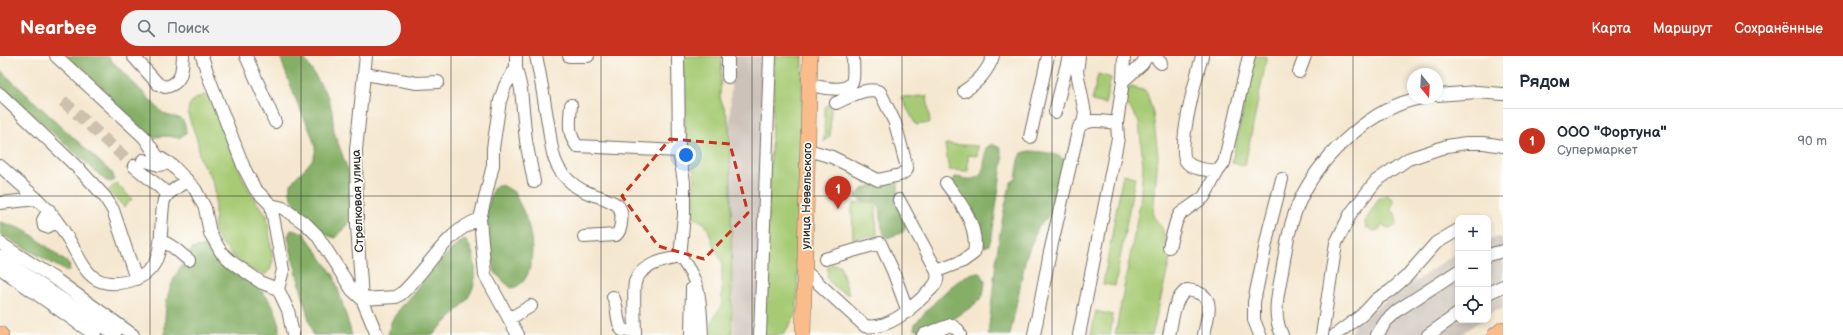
<!DOCTYPE html>
<html lang="ru">
<head>
<meta charset="utf-8">
<style>
  body { margin:0; font-family:"Balsamiq Sans",sans-serif; background:#f2f2f3; color:#1f2937 }
  .controls { position:absolute; right:12px; bottom:12px; display:grid; overflow:hidden; border-radius:8px; box-shadow:0 2px 6px #0003 }
  .controls button { width:36px; height:36px; display:grid; place-items:center; padding:0; border:0; border-bottom:1px solid #e0e1e3; background:#fff; color:#1f2937; font:20px sans-serif }
  .compass { position:absolute; left:1407px; top:12px; width:36px; height:36px; border-radius:50%; background:#fff; box-shadow:0 2px 6px #0003; rotate:162deg }
  .you { position:absolute; left:686px; top:99px; width:14px; height:14px; margin:-10px; border:3px solid #fff; border-radius:50%; background:#1a73e8; box-shadow:0 0 0 6px #1a73e833 }
  .badge { display:grid; place-items:center; width:26px; height:26px; border-radius:50%; background:#c8321e; color:#fff; font-size:13px; font-weight:700 }
  .pin { position:absolute; translate:-50% -33px; filter:drop-shadow(0 1px 2px #0008) }
  .pin::after { content:''; position:absolute; top:21px; width:14px; height:12px; background:inherit; clip-path:polygon(0 0,100% 0,50% 100%) }
  .list { margin:0; padding:0; list-style:none }
  h2 { display:flex; justify-content:space-between; align-items:center; height:52px; margin:0; padding:0 16px; font-size:17px }
  h2 small { font-size:13px; font-weight:400; color:#747a83 }
  .list li { display:grid; grid-template-columns:26px 1fr auto; gap:12px; align-items:center; box-sizing:border-box; height:64px; padding:0 16px; border-top:1px solid #e0e1e3 }
  .list b { display:block; font-size:15px; white-space:nowrap }
  .list p { margin:0; font-size:13px; white-space:nowrap; color:#747a83 }
  .list em { font-size:13px; font-style:normal; color:#747a83 }
  .icon { flex:none; width:22px; height:22px; fill:none; stroke:currentColor; stroke-width:2; stroke-linecap:round; stroke-linejoin:round }
  .map { position:relative; flex:none; width:1503px; height:279px; overflow:hidden }
  header { display:flex; align-items:center; gap:24px; box-sizing:border-box; height:56px; padding:0 20px; background:#c8321e; color:#fff }
  header strong { font-size:19px }
  nav { display:flex; gap:22px; margin-inline-start:auto; font-size:14px }
  .search { width:280px; height:36px; background:#f2f2f3; display:flex; align-items:center; gap:10px; box-sizing:border-box; padding:0 14px; border-radius:22px; color:#747a83; font-size:15px }
  main { display:flex }
  aside { flex:1; background:#fff }
  .map>svg:first-child { display:block }
</style>
</head>
<body>
<header>
<strong>Nearbee</strong>
<div class="search"><svg class="icon" aria-label="search" viewBox="0 0 24 24"><circle cx="10" cy="10" r="6"/><path d="M15 15l6 6"/></svg>Поиск</div>
<nav><a>Карта</a><a>Маршрут</a><a>Сохранённые</a></nav>
</header>
<main>
<div class="map">
<svg width="1503" height="279" viewBox="0 0 1503 279">
  <rect width="100%" height="100%" fill="#fdfcf7"/>
  <filter id="ink" filterUnits="userSpaceOnUse"><feTurbulence type="fractalNoise" baseFrequency=".025" numOctaves="2"/><feDisplacementMap in="SourceGraphic" scale="8" xChannelSelector="R" yChannelSelector="G"/><feConvolveMatrix kernelMatrix="1 2 1 2 8 2 1 2 1" color-interpolation-filters="sRGB"/></filter>
  <filter id="wash" filterUnits="userSpaceOnUse"><feTurbulence type="fractalNoise" baseFrequency=".012" numOctaves="4" result="noise"/><feDisplacementMap in="SourceGraphic" scale="16" xChannelSelector="R" yChannelSelector="G"/><feGaussianBlur stdDeviation="0.9" result="paint"/><feColorMatrix in="noise" values="0 0 0 0 0 0 0 0 0 0 0 0 0 0 0 0 0 1.4 0 .05"/><feComposite in="paint" operator="in"/></filter>
  <g filter="url(#wash)">
    <rect width="100%" height="100%" fill="#f5e7cf"/>
    <path fill="#ccc2b9" d="M 732,0 L 767,0 L 757,279 L 734,279 L 728,124 Z
      M 1496,181 L 1503,182 L 1503,253 L 1494,255 L 1488,259 L 1488,183 Z
      M 1458,196 L 1458,264 L 1481,264 L 1460,279 L 1349,279 L 1357,264 Z"/>
    <path fill="#a7cb74" stroke="#697b50" d="M 683,0 L 722,0 L 720,42 L 727,59 L 729,70 L 731,134 L 732,279 L 714,279 C 707,262 718,260 722,247 L 722,206 L 713,188 L 708,173 L 704,167 L 695,162 L 692,158 L 695,122 L 685,72 Z
      M 775,0 L 803,0 L 797,257 L 783,279 L 763,279 Z
      M 1254,0 L 1267,0 L 1245,109 L 1232,107 Z
      M 1098,18 L 1111,22 L 1105,48 L 1092,45 Z
      M 1131,31 L 1143,34 L 1147,37 L 1153,58 L 1158,100 L 1153,160 L 1162,172 L 1165,181 L 1165,190 L 1171,199 L 1152,279 L 1115,279 L 1140,148 L 1143,110 L 1139,65 L 1128,50 L 1127,41 L 1128,33 Z
      M 204,39 L 210,41 L 244,125 L 256,146 L 261,151 L 267,160 L 273,204 L 270,214 L 266,218 C 251,219 218,190 214,175 C 213,171 215,167 215,163 C 214,152 217,139 214,129 C 212,121 205,113 201,105 C 198,99 199,93 198,87 C 194,69 175,48 204,39 Z
      M 927,40 L 930,67 L 916,69 L 901,41 Z
      M 828,48 L 831,52 L 830,80 L 824,86 L 825,51 Z
      M 945,88 L 978,90 L 977,100 L 968,99 L 968,115 L 949,114 Z
      M 1123,118 L 1135,121 L 1115,230 L 1103,228 Z
      M 116,127 L 132,143 L 124,151 L 108,135 Z
      M 1387,139 L 1393,144 L 1393,149 L 1390,154 L 1395,157 L 1397,166 L 1393,171 L 1388,172 L 1382,169 L 1379,174 L 1372,175 L 1366,171 L 1365,166 L 1379,142 Z
      M 854,147 L 874,147 L 876,150 L 877,179 L 853,183 L 852,151 Z
      M 832,208 L 840,209 L 849,239 L 836,232 L 827,223 L 828,211 Z
      M 1096,255 L 1113,259 L 1110,279 L 1091,279 Z"/>
    <path fill="#85af66" stroke="#586d48" d="M 63,0 L 107,0 L 163,57 C 172,64 186,56 186,77 L 179,82 L 168,80 L 154,81 L 150,80 Z
      M 280,0 L 303,0 L 328,41 L 332,55 L 334,76 L 350,120 L 350,159 L 347,169 L 336,182 C 323,180 316,171 308,161 C 302,155 294,148 291,140 C 283,120 319,111 315,91 C 312,77 305,64 299,51 C 292,34 286,18 280,0 Z
      M 0,14 L 113,118 L 114,124 L 111,126 L 106,125 L 0,29 Z
      M 992,88 L 1000,92 L 1003,102 L 992,180 L 989,189 L 984,191 L 972,152 L 952,125 L 955,121 C 960,121 967,124 972,123 C 986,122 984,102 986,92 Z
      M 1029,95 C 1042,96 1056,96 1066,105 L 1056,147 L 1049,159 L 1038,172 L 1026,201 L 1010,279 L 988,279 C 994,228 997,175 1011,126 L 1016,123 L 1019,104 L 1022,97 Z
      M 898,125 L 898,144 L 906,169 L 905,173 L 903,176 L 887,182 C 877,172 885,156 876,146 L 860,145 L 856,141 C 862,127 885,127 898,125 Z
      M 497,129 L 504,130 L 514,136 C 520,149 528,163 530,177 C 534,194 533,229 511,232 L 496,218 L 494,212 L 485,169 L 485,160 L 493,133 Z
      M 0,166 L 26,174 L 69,208 L 70,214 L 66,215 L 0,178 Z
      M 291,174 L 304,177 L 334,220 L 352,279 L 313,279 L 291,195 L 288,180 Z
      M 465,184 C 470,189 473,197 474,204 C 482,242 454,255 433,279 L 388,279 C 389,274 390,269 392,264 C 400,251 453,186 465,184 Z
      M 204,190 C 228,207 265,229 276,257 C 279,264 279,272 279,279 L 165,279 C 164,238 170,226 192,193 Z
      M 973,217 L 980,217 L 985,224 C 985,230 984,237 981,242 C 971,254 930,279 914,273 L 915,268 C 930,251 952,225 973,217 Z"/>
  </g>
  <g filter="url(#ink)">
    <g fill="none" stroke-linecap="round" stroke-linejoin="round">
      <path stroke="#cdc1ae" stroke-width="12" stroke-dasharray="12 6" stroke-linecap="butt" d="M 63,45 L 134,110"/>
      <defs>
        <path id="minor" d="M 56,0 L 144,81 L 157,100 L 173,110 L 195,133 L 205,152 L 210,177 L 221,196 L 233,207 L 262,227 L 278,233 L 288,254 L 293,279
          M 133,0 L 158,28 L 165,31 C 182,28 182,15 183,0
          M 202,0 L 209,22 L 244,112 L 255,133 L 271,149 L 283,152 L 307,169 L 317,179 L 352,234 L 362,243 L 396,241 L 401,238 C 428,214 445,175 480,163
          M 246,0 L 275,66
          M 366,0 L 356,93 L 357,169 L 362,243 L 377,279
          M 516,0 L 516,12 L 505,30 L 500,45 L 493,92 L 493,109 L 480,163 L 485,219 L 518,279
          M 536,0 C 541,22 544,44 548,67 C 551,83 551,103 562,117 C 569,126 579,134 591,138 C 600,141 609,143 617,149 C 624,154 622,174 616,179 L 584,181
          M 569,0 L 588,0
          M 678,0 L 679,95 L 684,126 L 684,159 L 680,201 C 702,228 700,247 702,279
          M 1079,0 L 1077,16 L 1085,57 L 1083,67
          M 1154,0 L 1161,7
          M 1202,0 C 1197,18 1177,92 1186,105 C 1192,114 1208,114 1218,115
          M 516,12 L 521,33 L 526,85 L 534,126
          M 1299,16 L 1305,0
          M 365,18 L 417,27 L 438,26
          M 728,21 L 728,0
          M 1123,25 L 1142,8 L 1147,0
          M 810,29 C 821,31 850,39 853,23 C 854,15 853,7 853,0
          M 964,35 C 977,27 988,15 993,0
          M 0,38 L 81,115 L 105,141 L 113,154 L 136,223
          M 1437,39 L 1477,36 L 1503,38
          M 571,49 C 570,64 567,77 577,90 L 679,95
          M 1055,56 L 1069,0
          M 1030,81 L 1048,0
          M 808,94 L 832,101 L 878,124 L 900,119 L 906,115 L 907,112 L 895,67 L 880,36 C 866,30 848,42 836,47
          M 143,104 L 159,109 L 169,107
          M 0,110 L 37,143
          M 134,110 L 168,138
          M 899,144 L 937,215
          M 0,147 L 37,143 C 50,155 60,168 69,184 C 84,210 89,233 125,226 C 171,217 157,177 164,144 L 168,138 L 187,124
          M 271,149 L 283,214 L 278,233
          M 49,154 L 43,164 L 44,170 L 47,171 L 57,166
          M 161,185 C 177,191 177,196 189,204
          M 0,187 L 58,225 L 133,279
          M 1169,191 L 1176,166 L 1180,158 L 1204,141 L 1218,115 L 1224,107 L 1249,0
          M 1488,199 L 1503,195
          M 0,201 L 115,279
          M 825,203 L 880,187 L 893,215 L 908,256
          M 0,212 L 95,279
          M 805,215 L 865,270 C 889,274 910,253 925,239 C 929,235 935,231 937,224 C 938,222 937,218 937,215 L 963,205 L 974,197 C 979,170 961,147 946,127
          M 1488,237 L 1503,230
          M 613,241 C 619,251 615,263 622,274 L 635,276
          M 509,263 L 531,250
          M 635,279 C 635,267 633,235 635,226 C 641,208 665,204 680,201
          M 691,279 L 692,232
          M 760,279 L 770,0
          M 923,279 L 951,269 L 958,274 L 960,279
          M 1034,279 L 1050,196 L 1079,71 C 1090,61 1104,66 1117,67
          M 1079,279 L 1118,82 L 1117,67 L 1123,25 L 1124,0
          M 1169,279 C 1173,263 1173,243 1187,234 C 1218,238 1208,256 1204,279
          M 1260,279 L 1254,264 L 1254,246 L 1269,173 L 1282,123
          M 1282,279 C 1272,258 1278,238 1282,216 C 1286,190 1290,164 1302,140 C 1323,98 1374,50 1421,42
          M 1322,279 L 1336,187 L 1351,157 L 1376,125 L 1408,103 L 1447,90 L 1466,87 L 1484,87 L 1503,90
          M 1335,279 L 1362,259 L 1377,243 L 1390,235 L 1406,221 L 1436,187 L 1458,174
          M 1377,279 L 1386,265 L 1398,254 L 1458,215
          M 1428,279 L 1458,258"/>
        <path id="major" d="M 0,278 L 1,279
          M 803,279 L 810,0
          M 1495,279 L 1503,273"/>
      </defs>
      <use href="#minor" stroke="#726d64" stroke-width="14"/>
      <use href="#major" stroke="#726d64" stroke-width="16"/>
      <use href="#minor" stroke="#fff" stroke-width="12"/>
      <use href="#major" stroke="#f9bc8a" stroke-width="15"/>
    </g>
  </g>
  <path fill="none" stroke="#c8321e" stroke-width="3" stroke-dasharray="8 5" stroke-linejoin="round" d="M 670,83 L 730,88 L 748,157 L 704,203 L 658,190 L 622,140 Z"/>
  <path fill="none" stroke="#2b2b2b" stroke-width="1" stroke-opacity="0.55" d="M 150,0 L 150,279M 301,0 L 301,279M 451,0 L 451,279M 601,0 L 601,279M 752,0 L 752,279M 902,0 L 902,279M 1052,0 L 1052,279M 1202,0 L 1202,279M 1353,0 L 1353,279M 0,140 L 1503,140"/>
  <g text-anchor="middle" dominant-baseline="central" stroke-width="3.5" stroke-linejoin="round" paint-order="stroke">
    <g font-size="12" fill="#2b2b2b" stroke="#fdfcf7">
      <text transform="translate(807 140) rotate(-89)">улица Невельского</text>
      <text transform="translate(358 145) rotate(-92)">Стрелковая улица</text>
    </g>
  </g>
</svg>
<div class="controls">
<button>+</button>
<button>−</button>
<button><svg class="icon" aria-label="locate" viewBox="0 0 24 24"><circle cx="12" cy="12" r="6"/><path d="M12 2v4M12 18v4M2 12h4M18 12h4"/></svg></button>
</div>
<svg class="compass" viewBox="-18 -18 36 36"><path d="M0-13l5 13h-10z" fill="#e53935"/><path d="M0 13l5-13h-10z" fill="#747a83"/></svg>
<div class="you"></div>
<div class="pin badge" style="left:838px;top:153px">1</div>
</div>
<aside>
<h2>Рядом<small></small></h2>
<ul class="list">
<li><span class="badge">1</span><div><b>ООО &quot;Фортуна&quot;</b><p>Супермаркет</p></div><em>90 m</em></li>
</ul>
</aside>
</main>
</body>
</html>
